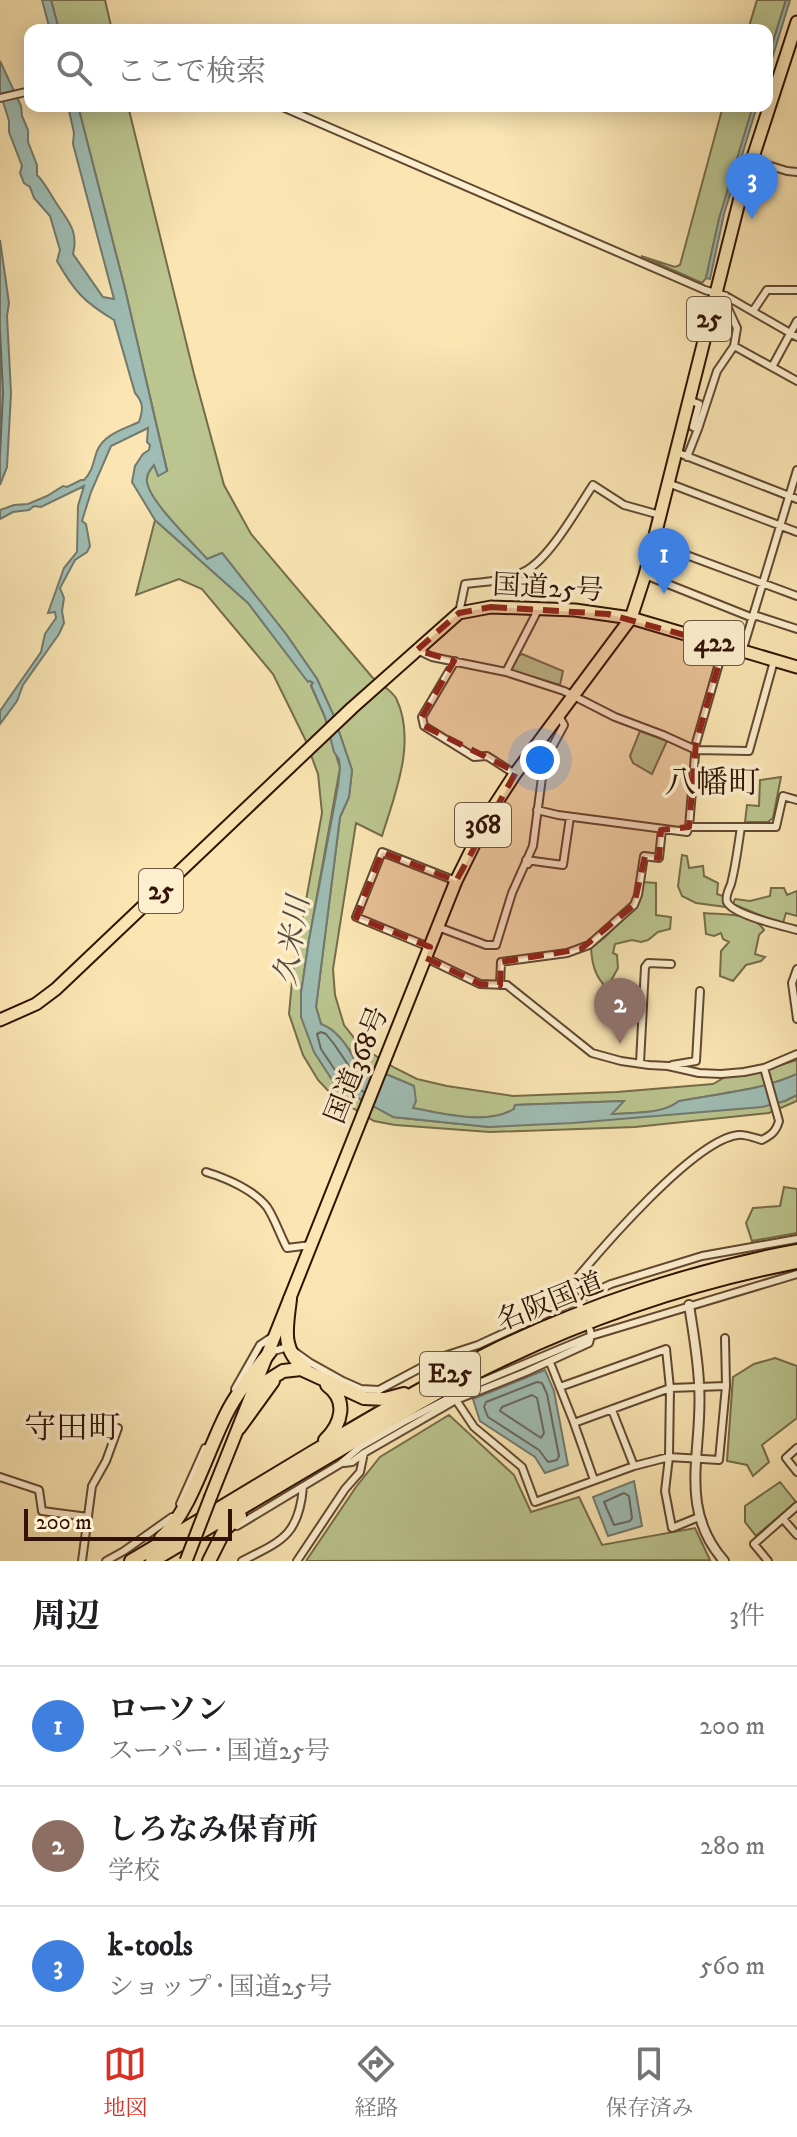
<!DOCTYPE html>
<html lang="ja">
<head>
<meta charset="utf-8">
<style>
  body { margin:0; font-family:"IM FELL DW Pica","Noto Serif JP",serif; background:#f2f2f2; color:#202124 }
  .scale { position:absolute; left:24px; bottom:20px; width:208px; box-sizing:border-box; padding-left:8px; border:4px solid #301304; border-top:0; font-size:22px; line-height:28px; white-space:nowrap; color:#301304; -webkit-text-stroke:6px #fceece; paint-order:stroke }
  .you { position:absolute; left:540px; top:760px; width:28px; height:28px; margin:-20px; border:6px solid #fff; border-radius:50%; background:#1a73e8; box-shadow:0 0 0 12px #1a73e833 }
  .badge { display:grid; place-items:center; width:52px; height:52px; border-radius:50%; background:#d93025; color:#fff; font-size:26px; font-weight:700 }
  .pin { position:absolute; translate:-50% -66px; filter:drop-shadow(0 2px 4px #0008) }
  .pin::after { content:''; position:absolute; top:42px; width:28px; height:24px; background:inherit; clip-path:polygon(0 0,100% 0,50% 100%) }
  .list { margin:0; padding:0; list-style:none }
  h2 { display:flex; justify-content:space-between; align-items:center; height:104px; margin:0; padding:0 32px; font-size:34px }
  h2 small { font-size:26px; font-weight:400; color:#757577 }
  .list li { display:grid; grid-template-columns:52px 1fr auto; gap:24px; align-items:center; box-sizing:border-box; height:120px; padding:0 32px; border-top:2px solid #e0e0e0 }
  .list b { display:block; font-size:30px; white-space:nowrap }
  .list p { margin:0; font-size:26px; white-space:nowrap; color:#757577 }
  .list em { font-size:26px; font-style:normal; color:#757577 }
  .icon { flex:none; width:44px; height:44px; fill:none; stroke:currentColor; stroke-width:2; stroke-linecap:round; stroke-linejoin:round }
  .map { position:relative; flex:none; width:797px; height:1561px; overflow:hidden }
  .search { position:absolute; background:#fff; box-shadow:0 4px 20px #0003; left:24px; right:24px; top:24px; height:88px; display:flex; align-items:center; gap:20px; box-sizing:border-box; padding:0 28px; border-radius:16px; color:#757577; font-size:30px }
  .sheet { height:464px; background:#fff }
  nav { display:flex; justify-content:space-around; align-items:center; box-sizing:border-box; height:112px; border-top:2px solid #e0e0e0; background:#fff; font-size:22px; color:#757577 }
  nav a { display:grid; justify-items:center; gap:4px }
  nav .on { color:#d93025 }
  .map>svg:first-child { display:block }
</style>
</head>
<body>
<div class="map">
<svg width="797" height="1561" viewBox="0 0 797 1561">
  <rect width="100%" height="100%" fill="#fae5b3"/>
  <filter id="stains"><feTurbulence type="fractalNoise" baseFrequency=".0025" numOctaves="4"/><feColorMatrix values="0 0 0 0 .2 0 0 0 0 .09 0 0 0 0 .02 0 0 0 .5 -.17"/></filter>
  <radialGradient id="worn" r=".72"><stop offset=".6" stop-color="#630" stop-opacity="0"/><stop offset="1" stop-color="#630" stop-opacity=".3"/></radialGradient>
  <path fill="#bbc58f" stroke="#766c4a" stroke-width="2" d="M 51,0 L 105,0 L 112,30 L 59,30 Z
    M 757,0 L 786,0 L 767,61 L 767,30 L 748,30 Z
    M 78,106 L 128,106 L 194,374 L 224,485 L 251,534 L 372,677 C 379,683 391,690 396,698 C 417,741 395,794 382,836 L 356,823 L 333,969 L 335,995 L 344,1025 L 355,1039 L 368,1051 L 395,1068 L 417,1079 L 447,1086 L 513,1096 L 617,1092 L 713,1084 L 727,1076 L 758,1072 L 797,1060 L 797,1074 C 763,1090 716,1094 679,1101 C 662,1115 632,1113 611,1114 L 622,1101 L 515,1105 L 514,1109 C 487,1126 442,1113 412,1108 L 414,1086 L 355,1061 L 350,1050 L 321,1024 L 316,1007 L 340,817 L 349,797 L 352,770 L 333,714 L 317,679 L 286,634 L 222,553 L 207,559 C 193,543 149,501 147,482 C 146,474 150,470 154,465 L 167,470 L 125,289 Z
    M 723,106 L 753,106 L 719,219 L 706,278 L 702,283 L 641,256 L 675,267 L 680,265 Z
    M 155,520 L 248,603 L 308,681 L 310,680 L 313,684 L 311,686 L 325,717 L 340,768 L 309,940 L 301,993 L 301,1017 L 393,1117 L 489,1127 L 785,1101 L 797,1095 L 797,1101 L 769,1113 L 635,1127 L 490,1132 L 395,1125 L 374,1121 L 333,1096 L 318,1080 L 303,1055 L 289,1014 L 293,971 L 322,813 L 318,774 L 305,739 L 273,674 L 202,589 L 179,579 L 136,595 Z
    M 522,654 L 563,671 L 560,685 L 510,670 L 518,656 Z
    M 640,731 L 667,741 L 652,774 L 633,763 L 630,756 Z
    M 781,777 L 773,818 L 768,822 L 745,822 L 747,805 L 759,806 L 760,780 Z
    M 682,855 L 687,856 L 689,868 L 703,866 L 704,876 L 718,883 L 717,894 L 723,896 L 726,907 L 696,903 L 682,896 L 678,886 Z
    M 643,882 L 656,883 L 656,915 L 671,917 L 670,929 L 658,932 L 648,940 L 641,942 L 632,940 L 615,944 L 613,953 L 617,955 L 618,968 L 607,988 C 595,977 592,964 591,948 L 604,938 L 636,907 Z
    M 771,888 L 784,888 L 787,895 L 797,891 L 797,916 L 786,913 L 783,923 L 762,916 L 733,904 L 735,899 L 750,901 L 770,896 Z
    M 704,913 C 723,915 753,912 764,930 L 759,935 L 755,954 L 765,957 L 761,961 L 746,965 L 733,981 L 720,976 L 721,951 L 729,942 L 723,939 L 721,933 L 714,936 L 706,934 Z
    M 784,1187 L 797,1189 L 797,1233 L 752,1241 L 746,1223 L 753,1208 L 780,1206 Z
    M 775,1358 L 797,1366 L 797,1418 L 762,1445 L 769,1462 L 753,1476 L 747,1465 L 727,1461 L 733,1377 L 754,1364 Z
    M 449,1415 L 514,1475 L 531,1512 L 579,1497 L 602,1545 L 695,1528 L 710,1560 L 306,1561 L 356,1487 L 380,1457 Z
    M 780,1482 L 796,1502 L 756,1536 L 745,1522 L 745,1506 Z"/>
  <path fill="#9fbdb4" stroke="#73796e" stroke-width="2" d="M 42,0 L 51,0 L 59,30 L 50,30 Z
    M 786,0 L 790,0 L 767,75 L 767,61 Z
    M 0,61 L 21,106 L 22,116 L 28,130 L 28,142 L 37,165 L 37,175 C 45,183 49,192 55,201 C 67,220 79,230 73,254 L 103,297 L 114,299 L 73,144 L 74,133 L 68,106 L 78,106 L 125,289 L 167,471 L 158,476 L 154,465 C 149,471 146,475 147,482 C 149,501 193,543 207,559 L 222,553 L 286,634 L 317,679 L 333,714 L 352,770 L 349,797 L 340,817 L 316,1007 L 321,1024 C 336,1029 348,1046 355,1061 L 414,1086 L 416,1101 L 413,1108 C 442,1113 487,1126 514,1109 L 515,1105 L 624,1101 L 612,1114 C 633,1112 662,1115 679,1101 C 716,1094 763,1090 797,1074 L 797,1095 L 785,1101 L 762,1107 L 573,1123 L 489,1127 L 393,1117 L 336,1086 L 314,1052 L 301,1017 L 301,993 L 309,940 L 338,786 L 340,768 L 339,759 L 334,752 L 325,717 L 311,685 L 313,683 L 310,681 L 308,682 L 248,603 L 155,520 L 132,482 L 135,466 L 143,454 L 149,450 L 150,445 L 147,442 L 148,428 L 111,446 L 91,492 L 82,521 L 86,524 L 90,546 L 87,552 L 75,560 L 60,588 L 64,598 L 62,611 L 64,623 L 59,634 L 23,685 L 17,701 L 0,724 L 0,711 L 41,652 L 45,634 L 56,618 L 55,612 L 48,613 L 64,568 L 77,552 L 78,506 L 84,486 L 41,507 L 34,506 L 29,510 L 13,512 L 0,519 L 0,510 L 14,505 L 28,504 L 47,496 L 63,486 L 67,487 L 81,480 L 84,480 C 93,471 93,462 97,451 C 104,434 124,429 139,422 C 143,410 144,403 135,393 L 114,320 C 84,302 74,291 57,261 L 60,250 L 50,216 L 34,198 L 30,187 L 24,183 L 20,173 L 22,166 L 9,132 L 9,121 L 0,92 Z
    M 753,106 L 757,106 L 724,214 L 710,279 L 706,278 L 719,219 Z
    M 0,240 L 9,303 L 7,316 L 11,393 L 7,467 L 0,485 Z
    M 545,1370 L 554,1391 L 568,1465 L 545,1473 L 535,1457 L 480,1421 L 473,1399 Z
    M 634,1481 L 642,1526 L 608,1536 L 593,1497 Z"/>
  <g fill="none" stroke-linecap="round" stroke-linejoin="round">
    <path stroke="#68685c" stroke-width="2" d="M 0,331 L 3,393 L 0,454
      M 364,1092 L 341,1079 L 321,1049 L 317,1034 L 321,1032 L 326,1034 L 334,1044 L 349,1066 L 370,1076
      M 537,1382 L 542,1383 L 547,1394 L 559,1456 L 557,1460 L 548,1462 L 539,1450 L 488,1417 L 484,1407 L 486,1402 Z
      M 532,1395 L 537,1398 L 544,1433 L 541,1438 L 500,1411 L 502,1407 Z
      M 624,1493 L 629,1496 L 632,1518 L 630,1521 L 614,1525 L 604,1502 Z"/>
    <defs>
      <path id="minor" d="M 0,98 L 30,91
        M 280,106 L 705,290 L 726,296 L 797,337
        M 751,160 L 787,171 L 797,172
        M 726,296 L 725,302 L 737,328 L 734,346
        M 753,311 L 767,290 L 797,290
        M 772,367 L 797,321
        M 689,400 L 699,404 L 693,427 L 698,429 L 717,371 L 734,346 L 797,381
        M 676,452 L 797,499
        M 687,457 L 698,429
        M 668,483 L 797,532
        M 654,543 L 797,596
        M 645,575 L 753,618
        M 459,613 L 465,584 C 485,582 509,581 527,570 C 551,556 577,509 593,485 L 624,505 L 660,515
        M 754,615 L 797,629
        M 417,650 L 432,657 L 506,672 L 564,691 L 615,717 L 663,735 L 696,750 L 749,751 L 774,661
        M 742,652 L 797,470
        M 455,661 L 422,717 L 424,726 L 474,757 L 487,756 L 515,774
        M 506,672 L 539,608
        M 537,810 L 558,815 L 687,832 L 689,827 L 776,827 L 783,796 L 797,800
        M 689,827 L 696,743 L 724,646
        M 741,827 C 738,846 736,865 731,884 C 729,889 725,896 727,902 C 733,915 783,926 797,930
        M 528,864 L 526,860 L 563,865 L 570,817
        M 438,927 L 486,945 L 496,945 L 512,893 L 533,846 L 544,762 L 564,725 L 559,716
        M 429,947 L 356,917 L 382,852 L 456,881
        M 426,958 L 480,984 L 507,985 L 592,1053 L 621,1061 L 649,1065 L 668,1066 L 699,1073 L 721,1074 L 744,1072 L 764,1068 L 797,1054
        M 797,969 L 792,983 L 797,1019
        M 500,985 L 501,962 L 567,953 L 589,945 L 634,905 L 638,895 L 644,856 L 659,858 L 662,829
        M 640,1063 L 645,967 L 648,963 L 671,964
        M 672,1065 L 696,1061 L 700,991
        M 206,1172 C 226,1178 254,1190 267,1207 C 275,1219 280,1235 287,1248 L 311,1245
        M 580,1306 L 571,1289 L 572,1284 C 601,1249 694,1140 738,1135 C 745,1134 755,1138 762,1140 C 771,1135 776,1132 779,1121 L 764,1068
        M 270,1352 L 288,1347 L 309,1362 L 343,1381 L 361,1389 L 379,1390 L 441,1357 L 478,1345 L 611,1284 L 702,1256 L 797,1239
        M 551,1365 L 574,1423
        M 560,1387 L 666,1349 L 670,1388 L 669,1457 L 665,1491 L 672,1528 L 699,1517
        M 235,1389 L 260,1345 L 272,1337
        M 456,1400 L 474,1427 L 522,1467 L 535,1502 L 634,1466 L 669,1457 L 719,1460 L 726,1386 L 725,1338
        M 612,1410 L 634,1466
        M 797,1448 L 786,1458 L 797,1472
        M 364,1453 L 456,1400 L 526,1372 L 589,1343 L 591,1336 L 590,1330
        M 0,1477 L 39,1490 L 42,1511 L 88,1517
        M 594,1480 L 574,1423 L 670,1388 L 726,1386
        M 180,1504 L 205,1448
        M 783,1519 L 797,1535
        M 237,1526 L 340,1464 L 360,1447 L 407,1420 L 472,1386 L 591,1336 L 797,1274
        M 82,1561 L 92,1486 L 106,1461 L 118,1428
        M 106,1561 L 124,1551 L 172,1517
        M 242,1561 C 281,1541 299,1536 303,1487
        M 297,1561 L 345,1489 L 360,1472 L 364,1453 L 352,1462 L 344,1463
        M 768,1561 L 754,1544 L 797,1506"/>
      <path id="tertiary" d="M 689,1305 C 693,1331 698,1358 699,1384 C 704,1449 676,1506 724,1561"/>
      <path id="trunk" d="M 0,1020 L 36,1004 L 56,989 L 352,708 L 459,613 L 491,607 L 575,610 L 631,618 L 797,667
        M 211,1496 L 456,881 L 489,814 L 515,774 L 631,618 L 645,575 L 741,194 L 797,22"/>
      <path id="motorway" d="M 290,1299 C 287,1326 280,1350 305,1368
        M 256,1388 L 283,1371 L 301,1369 L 364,1398 L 385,1399 L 404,1394
        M 239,1428 L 273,1381
        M 325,1440 C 342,1424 348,1400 327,1385
        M 161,1538 C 192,1511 209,1444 230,1407 C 241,1387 256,1369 270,1352
        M 131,1561 C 192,1525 252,1489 313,1452 C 370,1418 428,1384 487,1354 C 582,1307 693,1270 797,1251
        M 152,1561 L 417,1404 C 535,1337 664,1288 797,1262
        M 209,1561 L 225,1529 L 240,1516"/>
    </defs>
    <use href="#minor" stroke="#624830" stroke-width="10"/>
    <use href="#tertiary" stroke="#624830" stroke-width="12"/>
    <use href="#trunk" stroke="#301304" stroke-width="15"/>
    <use href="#motorway" stroke="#301304" stroke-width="16"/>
    <use href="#minor" stroke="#fceece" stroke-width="6"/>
    <use href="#tertiary" stroke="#fceece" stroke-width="8"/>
    <use href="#trunk" stroke="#fae5b3" stroke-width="11"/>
    <use href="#motorway" stroke="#fae5b3" stroke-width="12"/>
    <defs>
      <path id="trunk-bridge" d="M 186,1561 L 211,1496"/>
    </defs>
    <use href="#trunk-bridge" stroke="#301304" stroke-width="15" stroke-linecap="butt"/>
    <use href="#trunk-bridge" stroke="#fae5b3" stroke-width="11"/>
  </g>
  <path fill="#8f2418" fill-opacity="0.2" stroke="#8f2418" stroke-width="6" stroke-dasharray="16 10" stroke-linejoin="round" d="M 491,607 L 608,614 L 724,646 L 696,743 L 689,827 L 661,830 L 659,858 L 645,856 L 634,905 L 581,949 L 501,962 L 500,985 L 480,984 L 426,958 L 430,947 L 356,917 L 382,852 L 456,881 L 516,772 L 424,726 L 422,717 L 454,661 L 417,650 L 459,613 Z"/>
  <g text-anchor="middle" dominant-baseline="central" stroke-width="7" stroke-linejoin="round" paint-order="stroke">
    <g fill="#fceece" stroke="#6d5541" stroke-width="2">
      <rect x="687" y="297" width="44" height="44" rx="6"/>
      <rect x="684" y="621" width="60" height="44" rx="6"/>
      <rect x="455" y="803" width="56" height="44" rx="6"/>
      <rect x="139" y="869" width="44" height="44" rx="6"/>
      <rect x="420" y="1352" width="60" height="44" rx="6"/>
    </g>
    <g font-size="26" font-weight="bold" fill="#301304">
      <text x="709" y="319">25</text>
      <text x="714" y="643">422</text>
      <text x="483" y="825">368</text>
      <text x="161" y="891">25</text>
      <text x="450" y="1374">E25</text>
    </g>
    <g font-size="28" fill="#301304" stroke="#fceece">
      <text transform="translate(548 588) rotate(3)">国道25号</text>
      <text transform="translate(357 1065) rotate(-68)">国道368号</text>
      <text transform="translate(550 1302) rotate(-22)">名阪国道</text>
    </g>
    <g font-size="30" font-style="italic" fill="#574e42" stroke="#fceece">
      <text transform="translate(293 941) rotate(-81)">久米川</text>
    </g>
    <g font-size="32" fill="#301304" stroke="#fceece">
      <text x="712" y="784">八幡町</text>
      <text x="72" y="1429">守田町</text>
    </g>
  </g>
  <rect width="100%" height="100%" filter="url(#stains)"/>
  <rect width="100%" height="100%" fill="url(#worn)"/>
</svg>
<div class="scale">200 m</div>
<div class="you"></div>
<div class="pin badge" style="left:664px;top:594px;background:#3f7fe0">1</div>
<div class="pin badge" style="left:620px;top:1044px;background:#8d6e63">2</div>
<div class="pin badge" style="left:752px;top:219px;background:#3f7fe0">3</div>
<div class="search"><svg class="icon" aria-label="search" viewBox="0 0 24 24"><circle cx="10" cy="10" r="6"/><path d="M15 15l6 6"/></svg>ここで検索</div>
</div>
<section class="sheet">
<h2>周辺<small>3件</small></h2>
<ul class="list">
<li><span class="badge" style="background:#3f7fe0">1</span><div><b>ローソン</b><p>スーパー · 国道25号</p></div><em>200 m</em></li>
<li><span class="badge" style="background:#8d6e63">2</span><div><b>しろなみ保育所</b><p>学校</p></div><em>280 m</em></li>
<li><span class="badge" style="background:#3f7fe0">3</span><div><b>k-tools</b><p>ショップ · 国道25号</p></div><em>560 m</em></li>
</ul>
</section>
<nav>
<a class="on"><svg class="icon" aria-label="map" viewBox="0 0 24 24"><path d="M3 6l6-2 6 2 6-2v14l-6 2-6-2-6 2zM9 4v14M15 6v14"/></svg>地図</a>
<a><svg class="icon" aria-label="directions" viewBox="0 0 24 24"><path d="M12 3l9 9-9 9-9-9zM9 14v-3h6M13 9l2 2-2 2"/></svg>経路</a>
<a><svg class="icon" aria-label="saved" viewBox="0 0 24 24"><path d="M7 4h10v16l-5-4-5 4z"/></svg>保存済み</a>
</nav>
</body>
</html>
